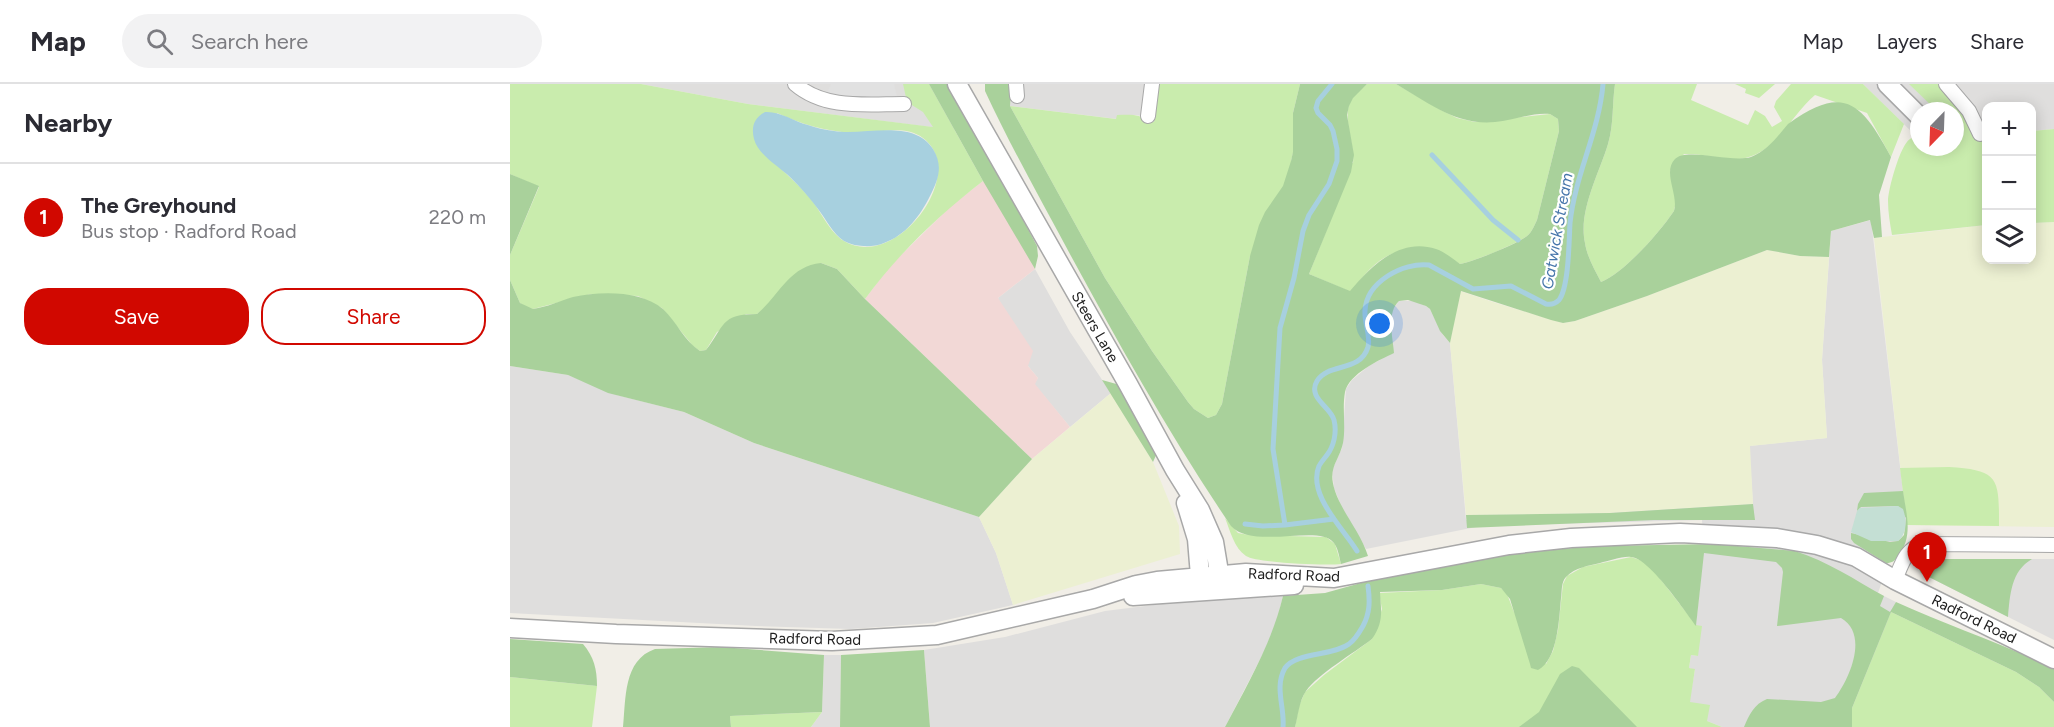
<!DOCTYPE html>
<html lang="en">
<head>
<meta charset="utf-8">
<style>
  body { margin:0; font-family:Figtree,sans-serif; background:#f2f2f3; color:#2b2b33 }
  .controls { position:absolute; right:18px; top:18px; display:grid; overflow:hidden; border-radius:12px; box-shadow:0 3px 15px #0003 }
  .controls button { width:54px; height:54px; display:grid; place-items:center; padding:0; border:0; border-bottom:2px solid #e1e1e2; background:#fff; color:#2b2b33; font:30px sans-serif }
  .compass { position:absolute; left:1400px; top:18px; width:54px; height:54px; border-radius:50%; background:#fff; box-shadow:0 3px 15px #0003; rotate:203deg }
  .you { position:absolute; left:870px; top:240px; width:21px; height:21px; margin:-15px; border:4px solid #fff; border-radius:50%; background:#1a73e8; box-shadow:0 0 0 9px #1a73e833 }
  .badge { display:grid; place-items:center; width:39px; height:39px; border-radius:50%; background:#d10800; color:#fff; font-size:20px; font-weight:700 }
  .pin { position:absolute; translate:-50% -50px; filter:drop-shadow(0 2px 3px #0008) }
  .pin::after { content:''; position:absolute; top:32px; width:21px; height:18px; background:inherit; clip-path:polygon(0 0,100% 0,50% 100%) }
  .list { margin:0; padding:0; list-style:none }
  h2 { display:flex; justify-content:space-between; align-items:center; height:78px; margin:0; padding:0 24px; font-size:26px }
  h2 small { font-size:20px; font-weight:400; color:#7c7c81 }
  .list li { display:grid; grid-template-columns:39px 1fr auto; gap:18px; align-items:center; box-sizing:border-box; height:108px; padding:0 24px; border-top:2px solid #e1e1e2 }
  .list b { display:block; font-size:22px; white-space:nowrap }
  .list p { margin:0; font-size:20px; white-space:nowrap; color:#7c7c81 }
  .list em { font-size:20px; font-style:normal; color:#7c7c81 }
  .actions { display:flex; gap:12px; padding:18px 24px }
  .actions a { flex:1; padding:14px 0; border:2px solid #d10800; border-radius:24px; text-align:center; font-size:21px; color:#d10800 }
  .actions .main { background:#d10800; color:#fff }
  .icon { flex:none; width:33px; height:33px; fill:none; stroke:currentColor; stroke-width:2; stroke-linecap:round; stroke-linejoin:round }
  .map { position:relative; flex:none; width:1544px; height:643px; overflow:hidden }
  header { display:flex; align-items:center; gap:36px; box-sizing:border-box; height:84px; padding:0 30px; background:#fff; border-bottom:2px solid #e1e1e2 }
  header strong { font-size:28px }
  nav { display:flex; gap:33px; margin-inline-start:auto; font-size:21px }
  .search { width:420px; height:54px; background:#f2f2f3; display:flex; align-items:center; gap:15px; box-sizing:border-box; padding:0 21px; border-radius:33px; color:#7c7c81; font-size:22px }
  main { display:flex }
  aside { flex:1; background:#fff }
  .map>svg:first-child { display:block }
</style>
</head>
<body>
<header>
<strong>Map</strong>
<div class="search"><svg class="icon" aria-label="search" viewBox="0 0 24 24"><circle cx="10" cy="10" r="6"/><path d="M15 15l6 6"/></svg>Search here</div>
<nav><a>Map</a><a>Layers</a><a>Share</a></nav>
</header>
<main>
<aside>
<h2>Nearby<small></small></h2>
<ul class="list">
<li><span class="badge">1</span><div><b>The Greyhound</b><p>Bus stop · Radford Road</p></div><em>220 m</em></li>
</ul>
<div class="actions"><a class="main">Save</a><a>Share</a></div>
</aside>
<div class="map">
<svg width="1544" height="643" viewBox="0 0 1544 643">
  <rect width="100%" height="100%" fill="#f1eee7"/>
  <path fill="#dfdedd" d="M 131,0 L 425,0 L 445,46 L 238,20 Z
    M 497,0 L 649,0 L 644,38 L 638,38 L 631,32 L 626,31 L 607,35 L 500,22 L 501,10 Z
    M 1353,0 L 1544,0 L 1544,45 L 1522,47 L 1522,22 L 1476,22 L 1476,55 L 1445,59 L 1445,27 L 1409,27 L 1409,55 Z
    M 1361,136 L 1397,441 L 1379,477 L 1368,509 L 1386,518 L 1342,624 L 1342,643 L 1212,643 L 1197,637 L 1179,618 L 1185,586 L 1179,584 L 1181,571 L 1188,572 L 1186,542 L 1194,461 L 1192,436 L 971,442 L 856,465 L 832,424 L 824,404 L 822,386 L 832,364 L 836,305 L 842,296 L 860,281 L 870,276 L 882,226 L 889,217 L 904,217 L 916,222 L 920,225 L 933,251 L 940,259 L 956,436 L 1243,420 L 1239,362 L 1317,354 L 1312,276 L 1321,147 Z
    M 525,185 L 560,248 L 601,309 L 560,343 L 524,300 L 528,294 L 518,282 L 488,214 Z
    M 0,282 L 58,291 L 107,311 L 174,328 L 244,359 L 469,433 L 486,469 L 503,521 L 423,539 L 341,545 L 246,542 L 0,529 Z
    M 1414,475 L 1544,475 L 1544,556 L 1411,489 Z
    M 773,512 L 767,536 L 754,568 L 715,643 L 420,643 L 414,566 L 495,553 L 595,527 L 667,518 Z
    M 314,571 L 331,571 L 330,643 L 301,643 L 312,628 Z"/>
  <path fill="#f2d8d6" d="M 473,97 L 490,116 L 525,185 L 488,214 L 523,267 L 518,282 L 528,294 L 525,300 L 560,343 L 522,375 L 355,215 L 379,183 L 442,121 Z"/>
  <path fill="#ecf0d2" d="M 1544,138 L 1544,443 L 1397,441 L 1364,154 L 1476,141 L 1476,176 L 1522,176 L 1522,139 Z
    M 1257,166 L 1290,172 L 1319,173 L 1312,276 L 1317,354 L 1240,362 L 1243,420 L 1100,429 L 956,431 L 940,259 L 950,207 L 983,218 L 1053,239 L 1065,237 L 1137,212 Z
    M 601,309 L 643,378 L 669,442 L 670,470 L 503,521 L 486,469 L 469,433 L 522,375 Z"/>
  <path fill="#c9ecad" fill-rule="evenodd" d="M 0,0 L 131,0 L 238,20 L 423,43 L 413,28 L 397,18 L 393,0 L 419,0 L 473,97 C 428,132 389,169 355,215 L 327,185 L 311,179 L 247,230 L 236,230 L 207,248 L 196,266 L 190,267 L 183,262 L 152,224 L 128,212 L 81,210 L 23,225 L 17,224 L 10,219 L 0,196 L 0,171 L 29,103 L 0,90 ZM 267,29 C 291,40 315,47 342,49 C 365,51 392,39 413,54 C 460,89 386,188 334,157 C 319,148 311,127 300,114 C 286,98 270,84 254,69 Z
    M 649,0 L 790,0 L 783,29 L 783,69 L 781,77 L 843,79 C 845,58 830,31 843,13 C 847,8 853,4 857,0 L 886,0 L 931,26 L 947,34 L 965,38 L 1040,30 L 1048,35 L 1049,47 L 1027,136 C 1024,142 1022,148 1017,152 C 1006,160 963,178 950,180 C 933,169 931,168 911,166 C 876,163 860,183 841,208 L 799,190 L 817,145 L 740,172 L 712,320 L 706,331 L 698,334 L 684,325 L 678,318 L 642,267 L 595,194 L 500,22 L 606,35 L 607,31 C 619,31 630,29 638,38 L 644,38 Z
    M 1105,0 L 1187,0 L 1181,16 L 1238,41 L 1245,26 L 1255,32 L 1262,43 L 1272,37 L 1264,23 L 1266,17 L 1281,0 L 1353,0 L 1394,40 L 1381,73 L 1357,29 L 1305,11 C 1280,32 1265,72 1229,75 C 1210,76 1192,69 1174,70 L 1160,87 L 1166,117 L 1164,127 C 1149,149 1115,188 1091,198 C 1085,186 1077,173 1075,159 C 1068,127 1089,90 1098,60 C 1104,40 1102,20 1105,0 Z
    M 1225,0 L 1265,0 L 1249,14 L 1235,9 L 1236,5 Z
    M 1399,0 L 1429,0 C 1444,17 1459,31 1464,54 L 1469,56 L 1476,55 L 1476,141 L 1382,151 C 1380,140 1378,128 1378,117 C 1378,106 1390,61 1400,55 C 1404,53 1405,54 1409,55 L 1409,63 L 1445,63 L 1445,27 L 1427,27 Z
    M 1544,45 L 1544,138 L 1522,139 L 1522,47 Z
    M 1439,383 C 1490,386 1489,395 1489,442 L 1397,441 L 1390,384 Z
    M 715,434 L 728,449 L 739,451 L 816,453 L 825,460 L 831,480 C 816,482 747,479 736,472 C 724,464 720,446 715,434 Z
    M 1121,473 L 1130,476 L 1141,483 L 1186,541 L 1192,542 L 1188,572 L 1181,571 L 1179,584 L 1185,585 L 1180,618 L 1200,621 L 1197,637 L 1212,643 L 785,643 L 789,622 L 795,608 L 814,591 L 862,555 L 872,525 L 869,509 L 932,506 L 971,500 L 991,504 L 997,510 L 1004,528 L 1036,580 L 1043,567 L 1048,546 L 1053,500 L 1057,492 L 1073,483 Z
    M 1381,528 L 1506,588 L 1529,603 L 1544,618 L 1544,643 L 1342,643 L 1342,624 Z
    M 0,593 L 87,602 L 82,643 L 0,643 Z
    M 312,628 L 301,643 L 221,643 L 220,632 Z"/>
  <path fill="#a9d19b" d="M 419,0 L 438,0 L 485,83 L 527,162 L 528,172 L 525,185 L 473,97 Z
    M 475,0 L 498,0 L 501,10 L 500,22 L 595,194 L 642,267 L 678,318 L 684,325 L 698,334 L 706,331 L 712,320 L 740,172 L 749,141 L 755,128 L 773,102 L 781,77 L 783,68 L 783,29 L 790,0 L 857,0 L 843,14 L 839,22 L 837,31 L 844,71 L 841,88 L 799,190 L 840,207 C 861,182 890,153 926,165 C 935,168 943,175 950,180 C 963,178 1007,160 1017,152 C 1022,148 1024,142 1027,136 L 1049,47 L 1048,35 L 1040,30 C 1022,28 1003,37 985,38 C 947,42 917,18 886,0 L 1105,0 C 1102,20 1104,40 1098,60 C 1089,90 1068,127 1075,159 C 1077,173 1085,186 1091,198 C 1115,188 1149,149 1164,127 C 1169,111 1152,88 1165,75 C 1176,63 1221,79 1241,73 C 1257,67 1267,53 1278,40 C 1334,0 1351,18 1381,73 L 1369,111 L 1372,153 L 1364,154 L 1360,136 L 1321,147 L 1319,173 L 1290,172 L 1257,166 L 1137,212 L 1065,237 L 1053,239 L 1041,236 L 951,207 L 940,259 L 930,247 L 920,225 L 916,222 L 898,216 L 889,217 C 876,229 883,254 884,269 C 869,276 839,290 835,308 C 832,325 836,342 833,359 C 829,378 817,383 825,407 C 833,430 851,449 858,472 L 831,480 C 829,472 828,463 823,458 C 809,440 743,466 721,442 C 662,355 611,264 561,172 C 532,118 501,63 475,7 Z
    M 0,90 L 29,102 L 0,171 Z
    M 311,179 L 327,185 L 355,215 L 522,375 L 469,433 L 244,359 L 174,328 L 98,309 L 58,291 L 0,282 L 0,196 L 10,219 L 23,225 C 37,223 50,217 63,213 C 90,207 131,206 153,225 C 167,238 174,257 190,267 L 196,266 C 215,242 210,230 247,230 C 269,212 279,182 311,179 Z
    M 592,296 L 610,301 L 647,369 L 643,378 Z
    M 1393,407 C 1396,429 1404,453 1388,472 C 1384,477 1383,479 1376,479 L 1344,459 L 1341,455 L 1341,449 L 1380,458 L 1388,457 L 1394,451 L 1396,434 L 1388,422 L 1351,423 L 1347,427 L 1348,420 L 1354,409 Z
    M 1243,420 L 1245,436 L 1144,436 L 957,444 L 956,431 L 1100,429 Z
    M 1205,460 L 1285,467 C 1317,477 1345,496 1374,512 L 1370,522 L 1380,528 L 1386,518 C 1438,542 1492,559 1544,585 L 1544,618 L 1529,603 L 1506,588 L 1381,528 L 1342,624 L 1342,643 L 1234,643 C 1239,631 1244,620 1257,615 L 1311,618 L 1325,614 C 1340,594 1359,550 1331,534 L 1267,542 L 1273,488 L 1272,484 L 1266,478 L 1194,469 L 1186,542 C 1174,526 1139,474 1121,473 C 1112,472 1099,477 1090,479 C 1079,482 1065,483 1056,493 C 1051,498 1052,507 1051,514 C 1049,534 1048,576 1028,586 L 1021,584 L 1020,580 L 1000,515 L 991,504 L 971,500 L 932,506 L 870,508 C 871,527 874,538 862,555 C 844,569 808,590 796,607 C 789,617 788,632 785,643 L 715,643 C 737,601 762,559 773,512 L 815,509 L 876,492 L 970,471 L 1090,462 Z
    M 1412,475 L 1522,475 C 1501,487 1500,511 1498,533 L 1411,489 L 1408,483 Z
    M 0,555 L 73,560 C 84,573 87,585 87,602 L 0,593 Z
    M 211,563 L 314,571 L 312,628 L 220,632 L 221,643 L 113,643 C 116,615 113,576 145,565 Z
    M 414,566 L 420,643 L 330,643 L 331,571 Z
    M 1062,582 L 1069,584 L 1127,643 L 1009,643 L 1029,628 L 1050,590 Z"/>
  <path fill="#c4dfd4" d="M 1388,422 L 1393,425 C 1397,436 1397,450 1388,457 L 1361,457 L 1341,448 L 1347,427 L 1350,424 Z"/>
  <path fill="#e1e1e1" d="M 321,0 L 384,0 L 387,13 L 361,16 L 331,13 L 317,9 Z"/>
  <path fill="#a7d0df" d="M 255,28 C 270,27 283,37 298,41 C 306,44 315,46 324,47 C 355,52 403,34 423,65 C 433,81 429,95 420,112 C 410,132 396,151 374,159 C 362,164 345,163 334,157 C 323,150 316,135 308,125 C 300,114 291,104 281,94 C 270,83 248,71 244,55 C 241,43 244,34 255,28 Z"/>
  <g fill="none" stroke-linecap="round" stroke-linejoin="round">
    <path stroke="#a7d0df" stroke-width="5" d="M 822,0 L 808,17 L 806,24 L 808,29 L 820,41 L 823,47 L 827,65 L 827,77 L 819,100 L 799,131 L 793,147 L 784,194 L 770,244 L 763,365 L 775,441 L 824,435
      M 922,71 L 983,136 L 1008,156
      M 735,440 L 753,442 L 775,441
      M 847,467 C 834,445 797,411 809,382 C 811,378 814,375 817,371 C 824,362 827,348 824,336 C 821,323 797,314 807,297 C 819,278 850,289 858,263 C 861,252 854,239 855,227 C 856,198 893,178 919,181 L 963,205 L 1001,202 L 1036,220 C 1041,221 1045,220 1049,216 C 1059,203 1059,156 1060,139 C 1065,91 1089,48 1093,0
      M 773,643 C 775,624 764,603 775,584 C 786,568 823,572 839,560 C 845,556 849,549 853,542 C 860,529 860,517 858,502"/>
    <defs>
      <path id="minor" d="M 285,0 C 315,26 357,20 394,20
        M 506,0 L 507,12
        M 1436,0 L 1459,27 L 1470,50
        M 638,32 L 642,0
        M 1385,496 C 1392,480 1395,465 1413,460 L 1544,461"/>
      <path id="tertiary" d="M 447,0 L 618,300 L 665,386 L 690,426 L 704,458 L 712,506
        M 1377,0 L 1409,32
        M 676,419 L 687,455 L 691,504
        M 623,512 L 784,501
        M 0,544 L 106,550 L 322,557 L 427,551 L 583,515 L 626,501 L 647,497 L 736,489 L 824,494 L 999,461 L 1061,454 L 1170,449 L 1267,454 L 1307,461 L 1346,473 L 1385,496 L 1544,575"/>
    </defs>
    <use href="#minor" stroke="#a8a8a8" stroke-width="16"/>
    <use href="#tertiary" stroke="#a8a8a8" stroke-width="21"/>
    <use href="#minor" stroke="#fff" stroke-width="14"/>
    <use href="#tertiary" stroke="#fff" stroke-width="18"/>
  </g>
  <g text-anchor="middle" dominant-baseline="central" stroke-width="4.5" stroke-linejoin="round" paint-order="stroke">
    <g font-size="15" fill="#212121" stroke="#fff">
      <text transform="translate(585 243) rotate(60)">Steers Lane</text>
      <text transform="translate(784 491) rotate(2)">Radford Road</text>
      <text transform="translate(1464 535) rotate(26)">Radford Road</text>
      <text transform="translate(305 555) rotate(1)">Radford Road</text>
    </g>
    <g font-size="16" font-style="italic" fill="#4776ab" stroke="#fff">
      <text transform="translate(1047 147) rotate(-80)">Gatwick Stream</text>
    </g>
  </g>
</svg>
<div class="controls">
<button>+</button>
<button>−</button>
<button><svg class="icon" aria-label="layers" viewBox="0 0 24 24"><path d="M12 4l9 5-9 5-9-5zM3 14l9 5 9-5"/></svg></button>
</div>
<svg class="compass" viewBox="-18 -18 36 36"><path d="M0-13l5 13h-10z" fill="#e53935"/><path d="M0 13l5-13h-10z" fill="#7c7c81"/></svg>
<div class="you"></div>
<div class="pin badge" style="left:1417px;top:498px">1</div>
</div>
</main>
</body>
</html>
